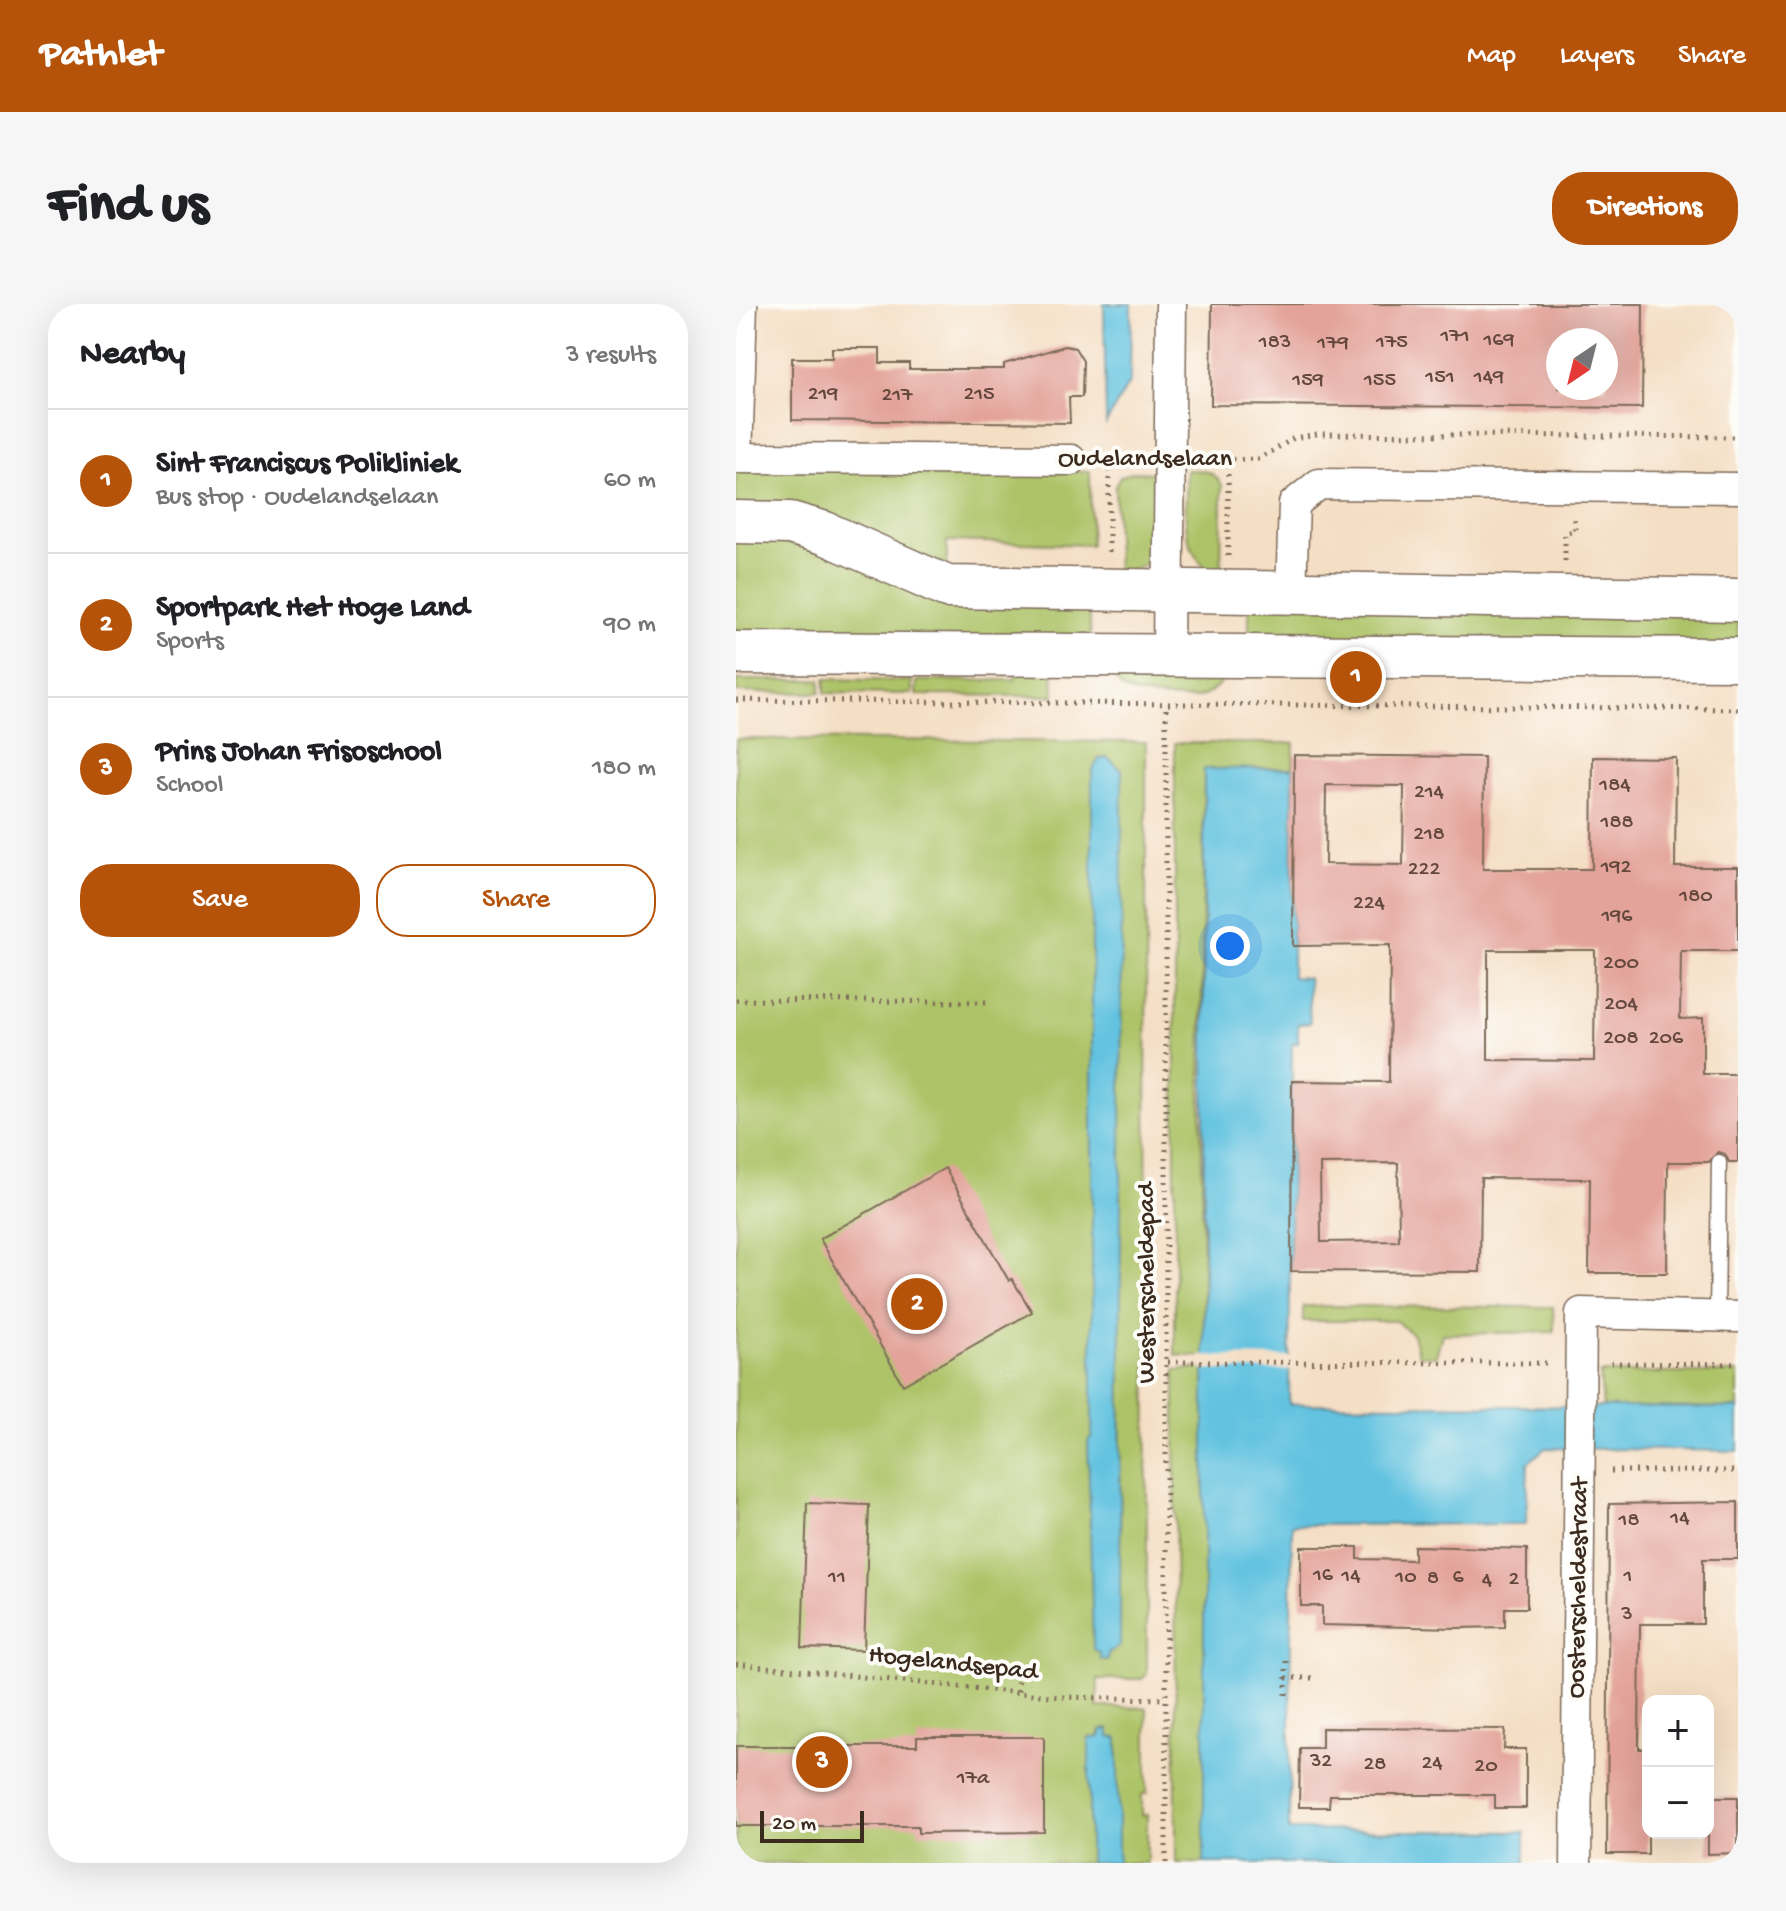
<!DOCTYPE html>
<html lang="en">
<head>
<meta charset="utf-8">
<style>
  body { margin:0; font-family:"Gochi Hand",sans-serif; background:#f6f6f6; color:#202124 }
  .controls { position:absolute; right:24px; bottom:24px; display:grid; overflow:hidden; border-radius:16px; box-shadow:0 8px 32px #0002 }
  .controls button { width:72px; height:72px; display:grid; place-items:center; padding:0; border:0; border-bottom:2px solid #e0e0e0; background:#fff; color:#202124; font:40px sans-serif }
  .compass { position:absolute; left:810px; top:24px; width:72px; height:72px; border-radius:50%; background:#fff; box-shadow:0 8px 32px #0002; rotate:215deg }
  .scale { position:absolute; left:24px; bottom:20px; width:104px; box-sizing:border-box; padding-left:8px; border:4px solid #3b2a1e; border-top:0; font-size:22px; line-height:28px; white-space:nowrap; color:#3b2a1e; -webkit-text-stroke:6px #fdfcf7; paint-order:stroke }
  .you { position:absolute; left:494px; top:642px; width:28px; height:28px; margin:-20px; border:6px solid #fff; border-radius:50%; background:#1a73e8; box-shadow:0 0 0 12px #1a73e833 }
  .badge { display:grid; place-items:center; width:52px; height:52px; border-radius:50%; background:#b45309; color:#fff; font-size:26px; font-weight:700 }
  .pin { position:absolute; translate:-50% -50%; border:4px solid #fff; box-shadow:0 2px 8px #0006 }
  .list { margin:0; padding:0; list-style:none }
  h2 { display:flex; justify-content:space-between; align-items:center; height:104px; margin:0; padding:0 32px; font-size:34px }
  h2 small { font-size:26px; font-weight:400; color:#757577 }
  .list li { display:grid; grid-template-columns:52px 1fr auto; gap:24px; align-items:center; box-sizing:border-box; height:144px; padding:0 32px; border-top:2px solid #e0e0e0 }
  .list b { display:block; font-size:30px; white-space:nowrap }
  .list p { margin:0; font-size:26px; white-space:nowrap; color:#757577 }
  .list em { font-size:26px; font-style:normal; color:#757577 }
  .actions { display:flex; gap:16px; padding:24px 32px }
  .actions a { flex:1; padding:18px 0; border:2px solid #b45309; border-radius:32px; text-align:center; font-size:28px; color:#b45309 }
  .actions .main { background:#b45309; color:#fff }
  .map { position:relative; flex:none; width:1002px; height:1559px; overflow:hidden; border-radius:32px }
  header { display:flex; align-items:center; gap:48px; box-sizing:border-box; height:112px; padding:0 40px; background:#b45309; color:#fff }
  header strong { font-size:38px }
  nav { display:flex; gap:44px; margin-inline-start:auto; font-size:28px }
  .intro { display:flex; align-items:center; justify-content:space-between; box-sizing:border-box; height:192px; padding:0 48px }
  h1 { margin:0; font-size:56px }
  .button { padding:20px 36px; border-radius:32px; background:#b45309; color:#fff; font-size:28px; font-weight:700 }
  main { display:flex; gap:48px; padding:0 48px }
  aside { flex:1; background:#fff; border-radius:32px; box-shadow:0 8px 32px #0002 }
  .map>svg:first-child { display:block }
</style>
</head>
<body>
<header>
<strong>Pathlet</strong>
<nav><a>Map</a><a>Layers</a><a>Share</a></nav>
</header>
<div class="intro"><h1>Find us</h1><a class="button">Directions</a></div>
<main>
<aside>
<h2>Nearby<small>3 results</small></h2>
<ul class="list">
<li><span class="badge">1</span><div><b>Sint Franciscus Polikliniek</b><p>Bus stop · Oudelandselaan</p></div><em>60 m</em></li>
<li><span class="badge">2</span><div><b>Sportpark Het Hoge Land</b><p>Sports</p></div><em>90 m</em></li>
<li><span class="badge">3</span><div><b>Prins Johan Frisoschool</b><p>School</p></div><em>180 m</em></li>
</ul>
<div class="actions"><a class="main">Save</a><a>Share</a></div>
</aside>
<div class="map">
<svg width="1002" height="1559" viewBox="0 0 1002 1559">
  <rect width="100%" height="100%" fill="#fdfcf7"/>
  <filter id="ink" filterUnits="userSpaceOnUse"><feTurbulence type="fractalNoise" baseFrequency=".0125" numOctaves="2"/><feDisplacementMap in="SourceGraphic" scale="16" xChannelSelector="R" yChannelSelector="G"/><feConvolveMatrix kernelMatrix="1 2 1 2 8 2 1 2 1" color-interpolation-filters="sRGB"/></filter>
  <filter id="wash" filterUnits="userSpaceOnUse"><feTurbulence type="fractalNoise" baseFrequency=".006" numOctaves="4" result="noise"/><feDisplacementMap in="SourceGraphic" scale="32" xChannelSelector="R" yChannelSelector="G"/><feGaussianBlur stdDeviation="1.8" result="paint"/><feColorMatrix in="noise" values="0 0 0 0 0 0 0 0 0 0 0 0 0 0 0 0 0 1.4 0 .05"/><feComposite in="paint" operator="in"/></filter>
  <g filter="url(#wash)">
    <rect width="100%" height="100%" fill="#f4dec4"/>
    <path fill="#adc367" stroke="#747642" stroke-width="2" fill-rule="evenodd" d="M 0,164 L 354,168 L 355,241 L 211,237 L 211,260 L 0,208 Z
      M 451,166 C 466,166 478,166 486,181 L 485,276 C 441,248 450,212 451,166 Z
      M 397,168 L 420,169 L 417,247 L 410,260 L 381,273 L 379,182 L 384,173 Z
      M 0,230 L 353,296 L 355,344 L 0,341 Z
      M 513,299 L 1002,306 L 1002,346 L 513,343 Z
      M 281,361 L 317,362 L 318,392 L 180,391 L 181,377 L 279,376 Z
      M 484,362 L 485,378 C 478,385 474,390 464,393 C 450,397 392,393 383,381 C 379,376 380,369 380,363 Z
      M 89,375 L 176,377 L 176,390 L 89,389 Z
      M 0,376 L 84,376 L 84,389 L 0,388 Z
      M 0,435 L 410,438 L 411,1370 L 406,1375 L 362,1375 L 361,1403 L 411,1404 L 411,1489 L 406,1490 L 406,1511 L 411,1511 L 411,1559 L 382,1559 L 382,1435 L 373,1434 L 372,1425 L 365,1426 L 362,1433 L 361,1559 L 0,1559 ZM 385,463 L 384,1341 L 372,1349 L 371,1356 L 365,1355 L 364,1350 Z
      M 439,439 L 558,439 L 557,464 L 468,466 L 465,797 L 468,1053 L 439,1051 Z
      M 567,1002 L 817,1003 L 818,1028 L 706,1030 L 700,1052 L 683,1052 L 677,1031 L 660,1017 L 567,1017 Z
      M 468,1064 L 468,1559 L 440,1559 L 439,1066 Z
      M 864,1069 L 1002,1069 L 1002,1104 L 867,1103 Z"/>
    <path fill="#62c2e0" stroke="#4e767f" stroke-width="2" d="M 368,0 L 395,0 L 394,77 L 370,119 Z
      M 372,454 L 386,466 L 384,1342 L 372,1349 L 372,1356 L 364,1355 L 364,1350 L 357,1345 L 352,1137 L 356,1132 L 356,467 L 363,455 Z
      M 557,464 L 556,673 L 572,674 L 574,719 L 562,720 L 562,739 L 556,740 L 553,1100 L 1002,1104 L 1002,1147 L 809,1144 L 792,1159 L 790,1220 L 556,1221 L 553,1526 L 789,1528 L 789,1559 L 468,1559 L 468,465 Z
      M 373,1425 L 373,1433 L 382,1434 L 382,1559 L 353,1559 L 353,1434 L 364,1433 L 365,1426 Z"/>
    <path fill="#f4dec4" d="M 464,1052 L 557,1053 L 557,1066 L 464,1066 Z"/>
    <g id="blocks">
      <path fill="#e3a39a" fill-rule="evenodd" d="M 476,0 L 907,0 L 906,104 L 475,101 ZM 822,36 L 870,36 L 870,84 L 822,84 Z
        M 329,42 L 339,44 L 347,57 L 346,93 L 333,93 L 334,119 L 56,116 L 56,54 L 96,54 L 96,44 L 144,44 L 144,59 L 173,59 L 173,65 L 268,65 L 268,60 Z
        M 558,451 L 748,453 L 747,565 L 856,565 L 857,453 L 940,454 L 939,563 L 1002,563 L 1002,647 L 945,647 L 944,715 L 967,714 L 967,770 L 1002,770 L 1002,858 L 993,858 L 989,850 L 982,848 L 973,858 L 932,858 L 931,969 L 853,969 L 854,875 L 745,874 L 744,968 L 555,967 L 556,777 L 653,778 L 654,641 L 557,642 ZM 590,481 L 668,482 L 667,561 L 589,560 ZM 752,646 L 859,646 L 858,757 L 752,756 ZM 662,859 L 663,937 L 585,938 L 584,860 Z
        M 209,864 L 273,977 L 276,975 L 296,1008 L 167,1081 L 84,935 Z
        M 1002,1198 L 1002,1255 L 967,1255 L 967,1320 L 904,1320 L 903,1445 L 912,1445 L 912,1550 L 871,1550 L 873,1200 Z
        M 71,1199 L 133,1201 L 128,1346 L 66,1344 Z
        M 678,1242 L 791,1245 L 791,1304 L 769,1304 L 769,1323 L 722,1324 L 586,1321 L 586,1302 L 565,1302 L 565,1243 L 622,1243 L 622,1255 L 678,1256 Z
        M 586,1424 L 769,1425 L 768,1445 L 790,1445 L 790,1504 L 759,1504 L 759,1491 L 594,1491 L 593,1503 L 563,1503 L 564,1444 L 586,1444 Z
        M 181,1433 L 308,1433 L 308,1528 L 182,1529 L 182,1522 L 0,1522 L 0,1442 L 181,1442 Z
        M 972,1493 L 1002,1493 L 1002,1549 L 972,1550 Z"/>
    </g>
  </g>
  <g filter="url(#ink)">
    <use href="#blocks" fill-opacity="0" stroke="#7c6958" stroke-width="2"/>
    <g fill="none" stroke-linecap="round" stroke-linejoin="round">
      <defs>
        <path id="lane" d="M 981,1013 L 983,858"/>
        <path id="street" d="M 0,154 L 335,156
          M 1,154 L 6,0
          M 555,289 L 558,200 L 583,180 L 1002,184
          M 432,352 L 435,0
          M 840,1559 L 845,1009 L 1002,1013"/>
        <path id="secondary" d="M 0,218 L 54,219 L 89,229 L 211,283 L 1002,296
          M 0,349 L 1002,355"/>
      </defs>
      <use href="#lane" stroke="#7c6958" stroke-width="17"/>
      <use href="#street" stroke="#7c6958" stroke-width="33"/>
      <use href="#secondary" stroke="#7c6958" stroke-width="45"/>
      <path stroke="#7c6958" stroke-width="5" stroke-dasharray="2 6" stroke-linecap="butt" d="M 365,157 L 403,157
        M 465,157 L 523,155 L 558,134 L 581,130 L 1002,133
        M 373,248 L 373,157
        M 492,252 L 492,158
        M 829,257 L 829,229 L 839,227 L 838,215
        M 0,396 L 1002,405
        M 0,696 L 254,698
        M 432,1058 L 813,1059
        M 875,1059 L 1002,1060
        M 875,1167 L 1002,1167
        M 0,1360 L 324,1393 L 429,1395
        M 550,1374 L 580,1374
        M 282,1387 L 282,1369
        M 550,1391 L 550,1356
        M 430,1559 L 430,400"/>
      <use href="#lane" stroke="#fff" stroke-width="14"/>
      <use href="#street" stroke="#fff" stroke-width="30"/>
      <use href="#secondary" stroke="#fff" stroke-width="42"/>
    </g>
  </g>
  <g text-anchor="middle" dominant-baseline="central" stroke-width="8" stroke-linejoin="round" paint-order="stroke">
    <g font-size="22" fill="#65483d">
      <text x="719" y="33">171</text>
      <text x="763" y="37">169</text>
      <text x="539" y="39">183</text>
      <text x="656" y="39">175</text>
      <text x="597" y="40">179</text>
      <text x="704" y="74">151</text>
      <text x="753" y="74">149</text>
      <text x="572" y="77">159</text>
      <text x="644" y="77">155</text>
      <text x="87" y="91">219</text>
      <text x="243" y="91">215</text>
      <text x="161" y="92">217</text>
      <text x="879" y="482">184</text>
      <text x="693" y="489">214</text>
      <text x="881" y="519">188</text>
      <text x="693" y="531">218</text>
      <text x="880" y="564">192</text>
      <text x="688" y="566">222</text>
      <text x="960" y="593">180</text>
      <text x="633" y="600">224</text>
      <text x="881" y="613">196</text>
      <text x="885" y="660">200</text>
      <text x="885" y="701">204</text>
      <text x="885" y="735">208</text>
      <text x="930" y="735">206</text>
      <text x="944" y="1215">14</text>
      <text x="893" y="1217">18</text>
      <text x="587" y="1272">16</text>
      <text x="615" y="1273">14</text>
      <text x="892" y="1273">1</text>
      <text x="101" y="1274">11</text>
      <text x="670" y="1274">10</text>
      <text x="722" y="1274">6</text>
      <text x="697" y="1275">8</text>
      <text x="778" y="1276">2</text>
      <text x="751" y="1277">4</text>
      <text x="891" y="1311">3</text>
      <text x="585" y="1458">32</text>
      <text x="696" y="1460">24</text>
      <text x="639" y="1461">28</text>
      <text x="750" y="1463">20</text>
      <text x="237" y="1475">17a</text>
    </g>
    <g font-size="26" fill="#3b2a1e" stroke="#fdfcf7">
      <text x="409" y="156">Oudelandselaan</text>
      <text transform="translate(412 979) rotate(-90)">Westerscheldepad</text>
      <text transform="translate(844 1284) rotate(-89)">Oosterscheldestraat</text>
      <text transform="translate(217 1361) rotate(6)">Hogelandsepad</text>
    </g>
  </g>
</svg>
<div class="controls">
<button>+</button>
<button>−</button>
</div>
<svg class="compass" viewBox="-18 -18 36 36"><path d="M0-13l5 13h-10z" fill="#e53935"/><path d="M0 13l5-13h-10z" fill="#757577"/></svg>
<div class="scale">20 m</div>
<div class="you"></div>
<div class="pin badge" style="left:620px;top:373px">1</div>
<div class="pin badge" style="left:181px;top:1000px">2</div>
<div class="pin badge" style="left:86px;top:1458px">3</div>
</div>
</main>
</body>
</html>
